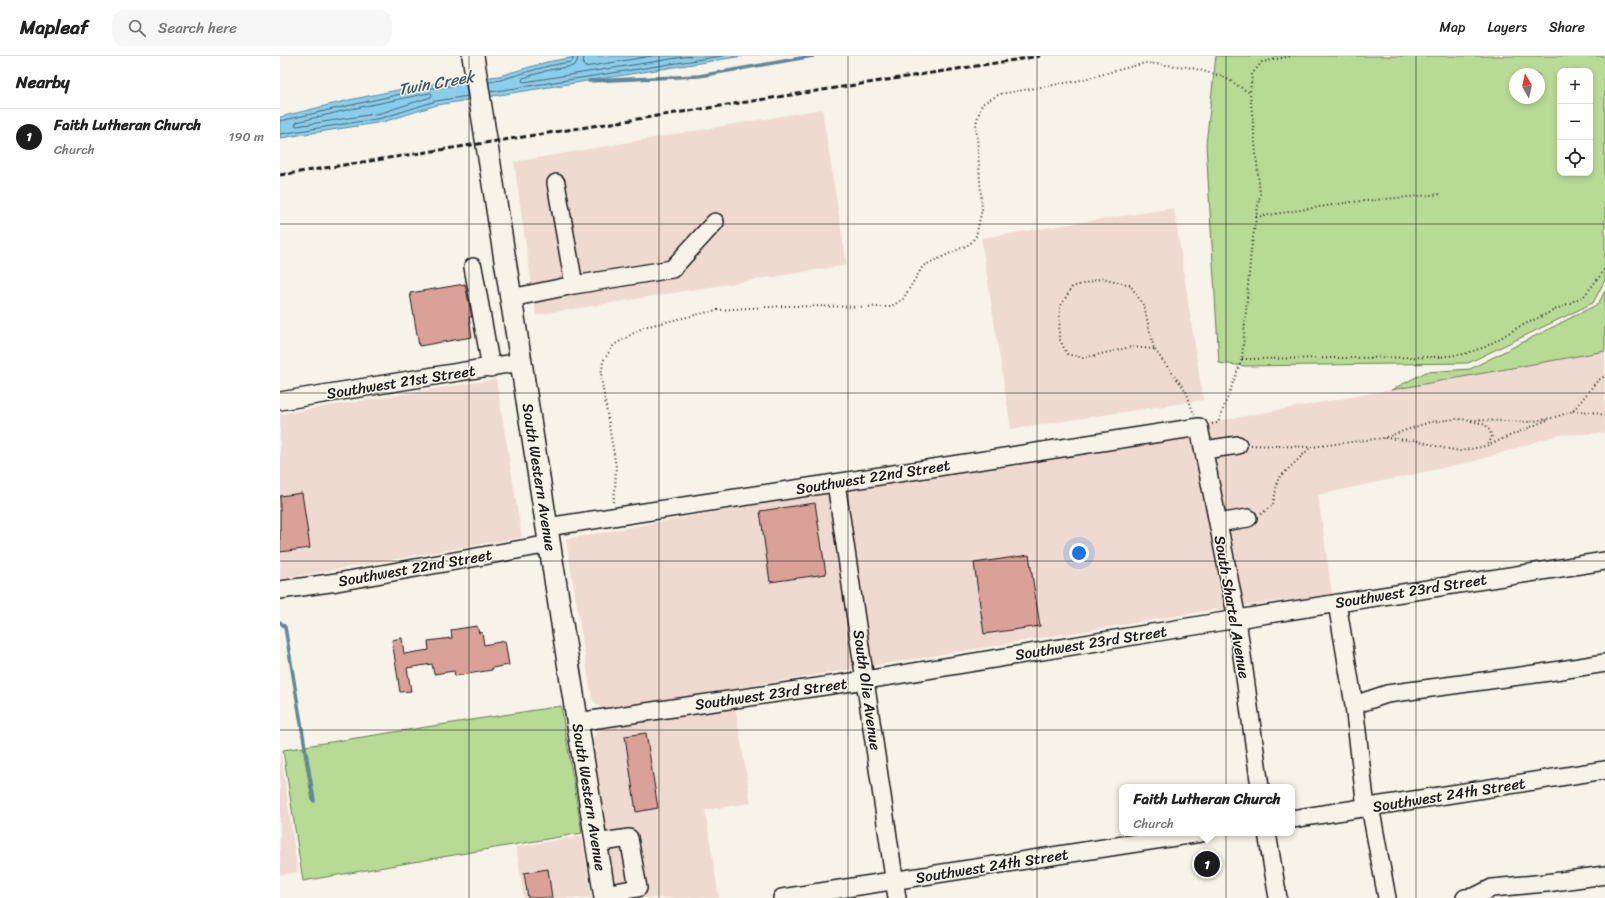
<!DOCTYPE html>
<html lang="en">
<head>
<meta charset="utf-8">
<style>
  body { margin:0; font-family:Sriracha,sans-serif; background:#f6f6f6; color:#222 }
  .controls { position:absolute; right:12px; top:12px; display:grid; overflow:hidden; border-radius:8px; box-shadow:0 2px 6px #0003 }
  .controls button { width:36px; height:36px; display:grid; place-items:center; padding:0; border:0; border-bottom:1px solid #e0e0e0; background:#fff; color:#222; font:20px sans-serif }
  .compass { position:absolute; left:1229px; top:12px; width:36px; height:36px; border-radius:50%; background:#fff; box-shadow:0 2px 6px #0003; rotate:351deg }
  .you { position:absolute; left:799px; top:497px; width:14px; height:14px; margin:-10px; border:3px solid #fff; border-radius:50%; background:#1a73e8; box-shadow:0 0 0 6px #1a73e833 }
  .badge { display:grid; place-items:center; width:26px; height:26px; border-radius:50%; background:#1c1c1c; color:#fff; font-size:13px; font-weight:700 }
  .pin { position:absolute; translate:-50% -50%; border:2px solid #fff; box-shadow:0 1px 4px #0006 }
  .popup { position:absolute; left:839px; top:728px; width:176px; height:52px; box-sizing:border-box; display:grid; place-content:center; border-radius:8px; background:#fff; filter:drop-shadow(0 1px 3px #0005); font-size:13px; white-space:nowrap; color:#767676 }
  .popup b { font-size:15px; color:#222 }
  .popup::after { content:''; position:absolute; left:50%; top:100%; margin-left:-8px; border:8px solid transparent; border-top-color:#fff }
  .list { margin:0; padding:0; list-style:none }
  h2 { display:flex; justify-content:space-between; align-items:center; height:52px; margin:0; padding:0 16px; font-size:17px }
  h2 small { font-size:13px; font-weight:400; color:#767676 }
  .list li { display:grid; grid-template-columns:26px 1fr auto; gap:12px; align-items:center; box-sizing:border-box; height:56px; padding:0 16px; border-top:1px solid #e0e0e0 }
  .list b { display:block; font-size:15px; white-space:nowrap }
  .list p { margin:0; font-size:13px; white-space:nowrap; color:#767676 }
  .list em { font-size:13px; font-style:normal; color:#767676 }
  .icon { flex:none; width:22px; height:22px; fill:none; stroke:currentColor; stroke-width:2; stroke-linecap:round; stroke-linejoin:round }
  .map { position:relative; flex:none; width:1325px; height:842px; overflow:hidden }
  header { display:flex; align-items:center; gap:24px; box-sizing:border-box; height:56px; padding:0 20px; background:#fff; border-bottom:1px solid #e0e0e0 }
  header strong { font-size:19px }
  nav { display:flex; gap:22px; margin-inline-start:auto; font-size:14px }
  .search { width:280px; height:36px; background:#f6f6f6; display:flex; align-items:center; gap:10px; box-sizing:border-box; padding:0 14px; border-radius:12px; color:#767676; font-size:15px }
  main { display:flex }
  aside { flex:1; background:#fff }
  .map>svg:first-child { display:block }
</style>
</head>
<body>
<header>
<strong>Mapleaf</strong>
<div class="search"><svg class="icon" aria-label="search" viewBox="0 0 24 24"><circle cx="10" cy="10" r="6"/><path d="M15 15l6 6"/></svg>Search here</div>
<nav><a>Map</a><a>Layers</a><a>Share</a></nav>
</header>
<main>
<aside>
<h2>Nearby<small></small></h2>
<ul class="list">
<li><span class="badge">1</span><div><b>Faith Lutheran Church</b><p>Church</p></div><em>190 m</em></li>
</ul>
</aside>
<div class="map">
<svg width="1325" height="842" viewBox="0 0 1325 842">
  <rect width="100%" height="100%" fill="#f7f3e8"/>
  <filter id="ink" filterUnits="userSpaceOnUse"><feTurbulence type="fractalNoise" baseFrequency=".025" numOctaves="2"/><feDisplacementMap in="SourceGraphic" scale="8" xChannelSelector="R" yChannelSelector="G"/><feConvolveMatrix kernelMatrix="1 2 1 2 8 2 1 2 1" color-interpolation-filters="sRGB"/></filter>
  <g filter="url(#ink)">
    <path fill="#eedad0" d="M 542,53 L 567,209 L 256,259 L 234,106 Z
      M 894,152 L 923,344 L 731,373 L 701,182 Z
      M 1325,295 L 1325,377 L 1278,379 L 1195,405 L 1038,439 L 1052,538 L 932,554 L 323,654 L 312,643 L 286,483 Z
      M 216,323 L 242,481 L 0,523 L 0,358 Z
      M 455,650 L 471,747 L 425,754 L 439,842 L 337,842 L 312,682 L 323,671 L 331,668 Z
      M 0,694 L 18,816 L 0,819 Z
      M 302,780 L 312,842 L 244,842 L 236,791 Z"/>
    <path fill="#b7da94" stroke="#6a7b58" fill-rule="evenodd" d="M 936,0 L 1325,0 L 1325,224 L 1313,247 L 1188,307 L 965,310 L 939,307 L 926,88 ZM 1280,15 L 1310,15 L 1310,117 L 1280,117 ZM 1235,18 L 1259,18 L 1259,42 L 1235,42 Z
      M 1325,235 L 1325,295 L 1111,334 L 1146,316 L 1190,313 L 1318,248 Z
      M 281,650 L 302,777 L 23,825 L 3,694 L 23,691 L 32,745 L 34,745 L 25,690 Z"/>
    <path fill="#8aceec" stroke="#5e8799" d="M 300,0 L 463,0 L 157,49 L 103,66 L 0,82 L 0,61 L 69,44 L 142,29 L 219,20 L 267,6 Z"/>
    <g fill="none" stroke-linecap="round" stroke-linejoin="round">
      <path stroke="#48636f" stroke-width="1" d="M 298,0 L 297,6 L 293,10 L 269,14 L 243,22 L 242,25 L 244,26 L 410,0
        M 304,0 L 303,9 L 305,11 L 372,0
        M 209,26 L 220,24 L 268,10 L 290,6 L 293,4 L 293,0
        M 210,36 L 442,0
        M 151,37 L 152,39 L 151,41 L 101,57 L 17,70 L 15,69 L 17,66 L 71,53 Z
        M 0,65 L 143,33 L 186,28
        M 0,78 L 102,62 L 156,45 L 188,40"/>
      <path stroke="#5e8799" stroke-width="3.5" d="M 309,25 L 419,20 L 533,0
        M 0,566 L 5,571 L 34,745"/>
    </g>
    <path fill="#daa198" stroke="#1c1c1c" d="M 185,228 L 192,261 L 189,261 L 192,281 L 139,290 L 130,237 Z
      M 22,437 L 30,492 L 0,496 L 0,440 Z
      M 535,447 L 546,518 L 490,526 L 480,455 Z
      M 749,499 L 760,570 L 704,578 L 694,507 Z
      M 197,570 L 199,577 L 202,576 L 204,589 L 225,585 L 229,609 L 212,612 L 212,614 L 175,620 L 174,615 L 154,618 L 152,608 L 127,612 L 131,635 L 120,636 L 112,584 L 122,582 L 124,598 L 149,594 L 148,585 L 172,582 L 171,574 Z
      M 366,677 L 378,752 L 356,756 L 345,680 Z
      M 268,813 L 272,842 L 248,842 L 244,817 Z"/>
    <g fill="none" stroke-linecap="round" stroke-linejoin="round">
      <defs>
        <path id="minor" d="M 193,211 L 211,312
          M 294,229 L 392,213 L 435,166
          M 231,242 L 294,229 L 276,127
          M 0,345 L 241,306
          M 924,394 L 958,389
          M 556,427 L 617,842
          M 938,467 L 968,462
          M 267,471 L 919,371 L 957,563 L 980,731
          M 0,534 L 57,526 L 270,488
          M 1057,547 L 1074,649 L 1086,752
          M 1074,649 L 1107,638 L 1262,617 L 1325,607
          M 297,666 L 586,624 L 957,563 L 1325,505
          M 1090,750 L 1107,842
          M 1012,763 L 1325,714
          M 987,777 L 998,842
          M 316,787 L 349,782 L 358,832 L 324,838
          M 502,842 L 921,777
          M 1185,842 L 1194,841 L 1212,832 L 1266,827 L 1325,819"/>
        <path id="major" d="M 193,0 L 325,842"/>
      </defs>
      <use href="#minor" stroke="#1c1c1c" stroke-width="20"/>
      <use href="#major" stroke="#1c1c1c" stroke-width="24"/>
      <path stroke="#1c1c1c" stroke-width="2" stroke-dasharray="1 3" stroke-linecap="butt" d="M 743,3 L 749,0
        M 976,161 L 1071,146 L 1162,138
        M 874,293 L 851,291 L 803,302 L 787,298 L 779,282 L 780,251 L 792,231 L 823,222 L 850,229 L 864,250 L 874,293 L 906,335 L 914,359
        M 962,303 L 1159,301 L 1184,298 L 1205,291 L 1239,271 L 1304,240 L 1320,220 L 1325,212
        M 1293,355 L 1310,356 L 1325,359
        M 1191,365 C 1204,368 1209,368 1212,382 L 1207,389
        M 932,368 L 938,367 L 962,303 L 971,194 L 980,138 L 970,37 L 972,18 L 982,6 L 1012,0
        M 1105,382 L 1139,385 L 1163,392 L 1180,395 L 1206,390 L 1267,364
        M 971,389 L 1031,391 L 1103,382 L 1150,366 L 1175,363 L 1247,366 L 1272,362 L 1293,355 L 1317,325 L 1325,320
        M 333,446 L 335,435 L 336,411 L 321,321 L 323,305 L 334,289 L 364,271 L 437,254 L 505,250 L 610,251 L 623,243 L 643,210 L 690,188 L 696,180 L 702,153 L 696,67 L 702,48 L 720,38 L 797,25 L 865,7 L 908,11 L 942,20 L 970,37
        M 981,458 L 993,449 L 998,423 L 1031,391"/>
      <use href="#minor" stroke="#f7f3e8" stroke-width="17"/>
      <use href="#major" stroke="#f7f3e8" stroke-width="21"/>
      <path stroke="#1c1c1c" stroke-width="3" stroke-dasharray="6 3" stroke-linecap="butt" d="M 0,119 L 760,0"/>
    </g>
  </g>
  <path fill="none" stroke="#1c1c1c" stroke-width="1" stroke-opacity="0.55" d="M 189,0 L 189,842M 379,0 L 379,842M 568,0 L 568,842M 757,0 L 757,842M 946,0 L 946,842M 1136,0 L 1136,842M 0,168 L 1325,168M 0,337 L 1325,337M 0,505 L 1325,505M 0,674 L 1325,674"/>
  <g text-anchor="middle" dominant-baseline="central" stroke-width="3" stroke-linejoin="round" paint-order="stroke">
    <g font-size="15" fill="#1c1c1c" stroke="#f7f3e8">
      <text transform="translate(121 326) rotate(-9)">Southwest 21st Street</text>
      <text transform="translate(259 421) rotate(81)">South Western Avenue</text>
      <text transform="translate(593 421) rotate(-9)">Southwest 22nd Street</text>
      <text transform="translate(135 512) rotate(-10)">Southwest 22nd Street</text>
      <text transform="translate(1131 535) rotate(-9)">Southwest 23rd Street</text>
      <text transform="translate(952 551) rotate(80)">South Shartel Avenue</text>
      <text transform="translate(811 587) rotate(-9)">Southwest 23rd Street</text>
      <text transform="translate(587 634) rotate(82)">South Olie Avenue</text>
      <text transform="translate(491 638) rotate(-8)">Southwest 23rd Street</text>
      <text transform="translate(1169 739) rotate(-9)">Southwest 24th Street</text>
      <text transform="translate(309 741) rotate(81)">South Western Avenue</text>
      <text transform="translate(712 810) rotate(-9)">Southwest 24th Street</text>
    </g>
    <g font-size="16" font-style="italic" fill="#425a65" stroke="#f7f3e8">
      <text transform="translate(156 27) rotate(-10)">Twin Creek</text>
    </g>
  </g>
</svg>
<div class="controls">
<button>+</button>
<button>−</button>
<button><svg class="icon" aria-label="locate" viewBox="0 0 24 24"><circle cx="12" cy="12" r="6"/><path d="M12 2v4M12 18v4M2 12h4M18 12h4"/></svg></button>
</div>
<svg class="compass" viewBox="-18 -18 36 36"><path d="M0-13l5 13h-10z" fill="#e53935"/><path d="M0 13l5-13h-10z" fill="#767676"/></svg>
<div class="you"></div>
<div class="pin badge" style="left:927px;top:808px">1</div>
<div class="popup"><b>Faith Lutheran Church</b>Church</div>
</div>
</main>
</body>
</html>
